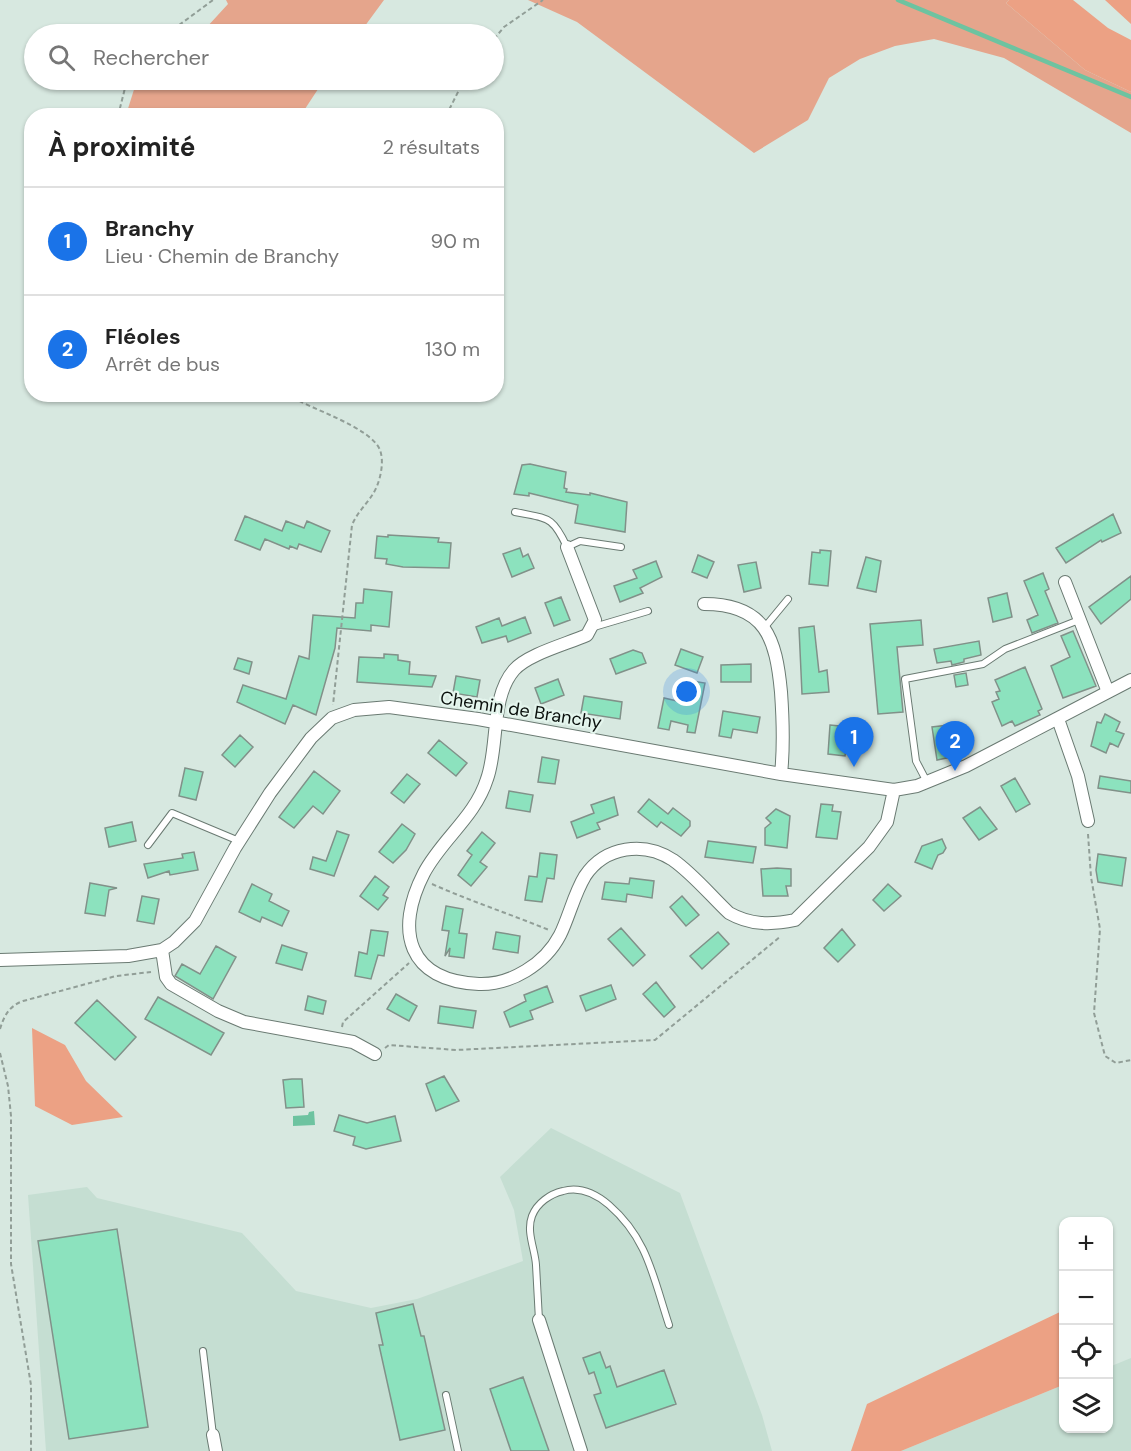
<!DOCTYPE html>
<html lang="fr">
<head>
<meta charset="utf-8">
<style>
  body { margin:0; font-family:"DM Sans",sans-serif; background:#f2f2f2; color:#222 }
  .controls { position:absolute; right:18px; bottom:18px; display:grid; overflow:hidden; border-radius:12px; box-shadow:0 2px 4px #0004 }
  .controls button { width:54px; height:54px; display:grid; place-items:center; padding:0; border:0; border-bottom:2px solid #e0e0e0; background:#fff; color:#222; font:30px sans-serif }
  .you { position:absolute; left:687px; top:692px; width:21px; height:21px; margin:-15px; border:4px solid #fff; border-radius:50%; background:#1a73e8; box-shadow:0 0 0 9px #1a73e833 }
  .badge { display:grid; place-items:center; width:39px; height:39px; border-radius:50%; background:#1a73e8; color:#fff; font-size:20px; font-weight:700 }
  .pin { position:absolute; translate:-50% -50px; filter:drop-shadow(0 2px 3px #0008) }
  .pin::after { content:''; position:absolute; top:32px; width:21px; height:18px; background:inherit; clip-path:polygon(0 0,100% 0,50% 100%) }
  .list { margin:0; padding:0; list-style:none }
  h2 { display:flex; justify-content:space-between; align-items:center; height:78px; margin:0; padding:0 24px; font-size:26px }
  h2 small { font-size:20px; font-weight:400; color:#767676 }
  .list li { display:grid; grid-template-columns:39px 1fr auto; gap:18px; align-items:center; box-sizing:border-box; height:108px; padding:0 24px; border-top:2px solid #e0e0e0 }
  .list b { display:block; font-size:22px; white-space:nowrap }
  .list p { margin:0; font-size:20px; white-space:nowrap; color:#767676 }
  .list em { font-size:20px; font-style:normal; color:#767676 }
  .icon { flex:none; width:33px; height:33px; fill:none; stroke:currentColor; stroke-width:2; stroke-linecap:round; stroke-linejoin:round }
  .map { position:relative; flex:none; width:1131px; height:1451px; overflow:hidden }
  .search { position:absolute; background:#fff; box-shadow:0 2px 4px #0004; left:24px; top:24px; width:480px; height:66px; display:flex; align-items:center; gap:15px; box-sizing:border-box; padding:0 21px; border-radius:33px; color:#767676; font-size:22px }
  .panel { position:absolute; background:#fff; box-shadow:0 2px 4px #0004; left:24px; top:108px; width:480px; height:294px; border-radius:24px }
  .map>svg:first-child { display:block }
</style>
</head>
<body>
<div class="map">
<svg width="1131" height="1451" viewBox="0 0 1131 1451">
  <rect width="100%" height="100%" fill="#d7e8e0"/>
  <path fill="#c5ded2" d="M 551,1128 L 680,1193 L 762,1415 L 772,1451 L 46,1451 L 28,1195 L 87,1187 L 97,1198 L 242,1233 L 296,1291 L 371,1308 L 417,1299 L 523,1261 L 514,1210 L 500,1177 Z
    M 1131,1358 L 1131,1451 L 901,1451 L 1063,1385 L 1064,1428 L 1108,1428 L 1109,1367 Z"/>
  <path fill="#e5a58c" d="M 226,0 L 384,0 L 359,34 L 195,34 L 206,28 L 228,4 Z
    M 528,0 L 1009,0 L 1006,3 L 1085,70 L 1131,92 L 1131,133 L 1004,58 L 934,39 L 895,46 L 860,59 L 829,78 L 808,120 L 754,153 L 577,22 Z
    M 137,80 L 324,80 L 301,115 L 126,115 Z"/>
  <path fill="#eca184" d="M 1009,0 L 1073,0 L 1108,28 L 1131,40 L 1131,92 L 1085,70 L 1006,3 Z
    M 1105,0 L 1131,0 L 1131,24 Z
    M 32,1028 L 65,1045 L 86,1081 L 123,1117 L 72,1125 L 35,1106 Z
    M 1062,1311 L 1063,1385 L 901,1451 L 851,1451 L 867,1404 Z"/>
  <path fill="#6dc3a0" d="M 314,1111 L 315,1125 L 293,1126 L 293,1116 L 308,1115 L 309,1112 Z"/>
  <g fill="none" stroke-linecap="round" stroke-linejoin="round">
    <path stroke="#6dc3a0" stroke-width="4.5" d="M 898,0 L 1131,97"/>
  </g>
  <path fill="#8ce2be" stroke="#819189" stroke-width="1.5" d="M 530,464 L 566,472 L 564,488 L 567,489 L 566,492 L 590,495 L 590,493 L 627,502 L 625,532 L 575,523 L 578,505 L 529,493 L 529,496 L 514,494 L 522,465 Z
    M 1113,514 L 1121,533 L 1102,542 L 1101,540 L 1066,563 L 1056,548 Z
    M 245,516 L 282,531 L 286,521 L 304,528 L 307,521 L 330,531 L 321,552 L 299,544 L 297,549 L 290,546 L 289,549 L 265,539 L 260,550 L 235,540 Z
    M 388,535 L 439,538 L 438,542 L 451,543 L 449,568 L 403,567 L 386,564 L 387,559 L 375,558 L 377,536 L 388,537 Z
    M 520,548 L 523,557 L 528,554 L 534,568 L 512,577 L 503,554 Z
    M 820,550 L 831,551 L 828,586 L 809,584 L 812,552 L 820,553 Z
    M 698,555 L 714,562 L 707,578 L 692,572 Z
    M 866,557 L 881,561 L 876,592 L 857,588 Z
    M 656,561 L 662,577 L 640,588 L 643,593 L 620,602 L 614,586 L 637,578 L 633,570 Z
    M 756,562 L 761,588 L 744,592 L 738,565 Z
    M 1043,573 L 1049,589 L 1045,591 L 1058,623 L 1032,633 L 1027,620 L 1038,615 L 1024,581 Z
    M 1131,576 L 1131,599 L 1101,624 L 1089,607 Z
    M 364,589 L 392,592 L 389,627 L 371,625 L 371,631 L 337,628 L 335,648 L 316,715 L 293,705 L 285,724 L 237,702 L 243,685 L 286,699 L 299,656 L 309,659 L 313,615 L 355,618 L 356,603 L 363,603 Z
    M 1007,593 L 1012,617 L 993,622 L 988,598 Z
    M 561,597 L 570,620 L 554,626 L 545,603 Z
    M 525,617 L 531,633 L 508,642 L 506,636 L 482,643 L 476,627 L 499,618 L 502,626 Z
    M 921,620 L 923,645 L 897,647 L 903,712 L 878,714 L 870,624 Z
    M 814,626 L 819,672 L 827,670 L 829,692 L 802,694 L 799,628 Z
    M 1073,631 L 1096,686 L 1063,698 L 1051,666 L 1070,657 L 1061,636 Z
    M 979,641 L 981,655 L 964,659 L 964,662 L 952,665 L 951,661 L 937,663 L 934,649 Z
    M 681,649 L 703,657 L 697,673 L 675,665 Z
    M 633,650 L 642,653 L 646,663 L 616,674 L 610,659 Z
    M 384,654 L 398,655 L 398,660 L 410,662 L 409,674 L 436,676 L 432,687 L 357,682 L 359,657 L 384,658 Z
    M 238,658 L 252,662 L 249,674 L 234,669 Z
    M 751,664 L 751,682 L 721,682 L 721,665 Z
    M 1025,667 L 1042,709 L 1038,711 L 1040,715 L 1015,726 L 1012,721 L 1002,726 L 992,702 L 999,699 L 996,692 L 1000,691 L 995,680 Z
    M 966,673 L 968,685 L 956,687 L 954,675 Z
    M 456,676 L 480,680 L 477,697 L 453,693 Z
    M 558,679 L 564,695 L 541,704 L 535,688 Z
    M 692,681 L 705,683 L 695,733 L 687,732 L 688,725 L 671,721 L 669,730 L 658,728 L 664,698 L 690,704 Z
    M 584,696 L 622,702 L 620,719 L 581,713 Z
    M 723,711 L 760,717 L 757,733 L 733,729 L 731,738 L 719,736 Z
    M 1105,714 L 1120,722 L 1116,731 L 1124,734 L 1118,747 L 1110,743 L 1106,753 L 1091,746 L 1097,722 L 1101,723 Z
    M 957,724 L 961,755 L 937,760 L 932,727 Z
    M 830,725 L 849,727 L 845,756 L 828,754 Z
    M 240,735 L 253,747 L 235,767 L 222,755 Z
    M 439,740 L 467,763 L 456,776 L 428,753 Z
    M 542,757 L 559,760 L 555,784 L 538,782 Z
    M 185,768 L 203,772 L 196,800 L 179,796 Z
    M 314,771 L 340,791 L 323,814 L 313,806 L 294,828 L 279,817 Z
    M 407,774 L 420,784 L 404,803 L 391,793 Z
    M 1100,776 L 1131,781 L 1131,793 L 1098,788 Z
    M 1015,778 L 1030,804 L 1016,812 L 1001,786 Z
    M 509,791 L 533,795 L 530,812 L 506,808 Z
    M 614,797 L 618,815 L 597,823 L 600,829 L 577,838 L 571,822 L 594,813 L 591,805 Z
    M 649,799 L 668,814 L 673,808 L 690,821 L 690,826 L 681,836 L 661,822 L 657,827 L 638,812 Z
    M 821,804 L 833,805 L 832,811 L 841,812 L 837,839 L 816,837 Z
    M 980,807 L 997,829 L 979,840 L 963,818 Z
    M 776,809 L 790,816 L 787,848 L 765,845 L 765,828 L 771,823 L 766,818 Z
    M 132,822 L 136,841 L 109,847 L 105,828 Z
    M 402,824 L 415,834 L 406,850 L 393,863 L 379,852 Z
    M 337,831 L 349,835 L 334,876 L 310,869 L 313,857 L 326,861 Z
    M 482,832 L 495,843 L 480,862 L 487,867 L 471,886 L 458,875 L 472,855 L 467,851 Z
    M 942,839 L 946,848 L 943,853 L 938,855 L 932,869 L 915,862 L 922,846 Z
    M 708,841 L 756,847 L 753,863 L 705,857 Z
    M 194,852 L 198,870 L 170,875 L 169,871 L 148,878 L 144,864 L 183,858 L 182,854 Z
    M 540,853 L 557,855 L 554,879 L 547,878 L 542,902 L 525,900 L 529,876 L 537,877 Z
    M 1098,854 L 1126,858 L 1122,886 L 1098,882 L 1096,870 Z
    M 777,868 L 791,869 L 791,886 L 786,886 L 788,896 L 763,896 L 761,869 Z
    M 375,876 L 389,887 L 383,895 L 388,898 L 378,910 L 360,896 Z
    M 630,878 L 654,881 L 652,898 L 627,894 L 626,902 L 602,899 L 605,882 L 629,884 Z
    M 90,883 L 117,888 L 109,890 L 105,916 L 85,913 Z
    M 252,884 L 272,894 L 269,901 L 289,911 L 282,926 L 262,917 L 260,922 L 239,912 Z
    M 888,884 L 901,896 L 884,911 L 873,900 Z
    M 142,896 L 159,899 L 154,924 L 137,921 Z
    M 682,896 L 699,915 L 686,926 L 670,907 Z
    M 446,906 L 463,909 L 459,933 L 467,934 L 464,958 L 449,956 L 450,948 L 445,956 L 449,931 L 442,930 Z
    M 621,928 L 645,955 L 633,966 L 608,939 Z
    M 842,929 L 855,945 L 838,962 L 824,948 Z
    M 371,930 L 388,932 L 384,956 L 378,955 L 371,979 L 355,976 L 359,952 L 367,954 Z
    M 496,932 L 520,936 L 518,953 L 493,949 Z
    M 718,932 L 729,944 L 702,969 L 690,956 Z
    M 282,945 L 307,953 L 302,970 L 276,963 Z
    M 216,946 L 236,957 L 213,999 L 175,976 L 182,964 L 200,974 Z
    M 656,982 L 675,1007 L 664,1017 L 643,994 Z
    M 611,985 L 616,999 L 586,1011 L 580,996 Z
    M 547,986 L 553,1002 L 530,1011 L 533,1019 L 510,1027 L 504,1012 L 526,1001 L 524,995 Z
    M 396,994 L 417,1006 L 409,1021 L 387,1009 Z
    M 308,996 L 326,1001 L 323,1014 L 305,1010 Z
    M 158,997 L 224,1033 L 211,1055 L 145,1019 Z
    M 97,1000 L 136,1037 L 115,1060 L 75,1023 Z
    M 440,1006 L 476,1011 L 473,1028 L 438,1023 Z
    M 444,1076 L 459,1101 L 436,1111 L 426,1084 Z
    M 292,1079 L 302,1079 L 304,1107 L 286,1108 L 283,1080 Z
    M 339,1115 L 367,1123 L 395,1116 L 401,1141 L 366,1149 L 353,1145 L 355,1137 L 334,1131 Z
    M 117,1229 L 148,1427 L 69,1439 L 38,1241 Z
    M 413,1304 L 421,1336 L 424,1336 L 445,1430 L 400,1440 L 379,1345 L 383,1345 L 376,1313 Z
    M 600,1352 L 606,1368 L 610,1366 L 617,1387 L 664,1370 L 676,1404 L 606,1428 L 594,1395 L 601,1393 L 594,1372 L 589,1374 L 583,1358 Z
    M 523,1377 L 549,1451 L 511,1451 L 490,1389 Z"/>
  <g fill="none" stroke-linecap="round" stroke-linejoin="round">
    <defs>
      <path id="lane" d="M 515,512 C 548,519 552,515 567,547 L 580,541 L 621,547
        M 594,627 L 648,611
        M 764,628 L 788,599
        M 927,782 L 916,761 L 905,679 L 983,664 L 1005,649 L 1079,620
        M 148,845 L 172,813 L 239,841
        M 539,1320 C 538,1302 537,1283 536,1265 C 535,1249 526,1232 532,1216 C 537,1203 550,1194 563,1191 C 581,1186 596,1194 609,1205 C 648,1239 653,1277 669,1325
        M 203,1351 L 213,1435
        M 446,1395 L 458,1451"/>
      <path id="street" d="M 567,547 L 595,620 L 587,635 C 567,644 528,654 514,670 C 490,698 499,746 487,779 C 475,817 442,839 424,873 C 394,931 408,981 479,984 C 511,985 545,964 560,935 C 569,917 574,894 585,876 C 605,846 644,841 673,860 C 693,874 711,896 729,913 C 750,925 771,925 795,920 L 869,847 L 887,822 L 894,790
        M 1065,582 L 1108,692
        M 704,604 C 766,604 776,639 781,692 C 783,720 784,746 781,774
        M 1058,719 L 1078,776 L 1088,821
        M 162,950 L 166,977 L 171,984 L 218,1011 L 244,1022 L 353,1042 L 375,1054
        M 0,960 L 128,956 L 162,950 L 174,942 L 195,921 L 235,848 L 270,793 L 311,738 L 332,718 L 354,710 L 389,707 L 478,719 L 781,774 L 894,790 L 917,786 L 966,766 L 1131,680
        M 539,1320 L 581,1451
        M 213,1435 L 216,1451"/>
    </defs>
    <use href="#lane" stroke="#6a7a72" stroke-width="8"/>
    <use href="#street" stroke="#6a7a72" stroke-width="14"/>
    <path stroke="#919e97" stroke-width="2" stroke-dasharray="4.5 3" stroke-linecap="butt" d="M 167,34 L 213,0
      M 494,39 L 504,27 L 543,0
      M 118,116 L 127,80
      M 446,116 L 464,80
      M 286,394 C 308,408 371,427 380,450 C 384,461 381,476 377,486 C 371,501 358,510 352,525 L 333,705
      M 1088,834 L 1091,877 L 1100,929 L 1094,1013 L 1105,1056 L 1116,1063 L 1131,1060
      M 432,884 C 470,901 510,914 549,930
      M 342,1027 L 343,1022 L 409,963
      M 0,1029 C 4,1016 9,1006 23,1001 L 116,976 L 151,972
      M 385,1048 L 389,1045 L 456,1050 L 655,1040 L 781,936
      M 0,1053 L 8,1086 L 11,1116 L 11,1264 L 31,1385 L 31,1451"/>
    <use href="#lane" stroke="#fff" stroke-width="6"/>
    <use href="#street" stroke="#fff" stroke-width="12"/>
  </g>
  <g text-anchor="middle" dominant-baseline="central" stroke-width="4.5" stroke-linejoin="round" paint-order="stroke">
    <g font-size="18" fill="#090f0c" stroke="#e4f5ed">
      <text transform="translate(521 710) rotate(9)">Chemin de Branchy</text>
    </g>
  </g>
</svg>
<div class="controls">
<button>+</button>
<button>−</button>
<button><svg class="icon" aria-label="locate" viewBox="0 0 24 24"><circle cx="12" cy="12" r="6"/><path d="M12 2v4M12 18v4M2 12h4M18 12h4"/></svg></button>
<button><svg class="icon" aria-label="layers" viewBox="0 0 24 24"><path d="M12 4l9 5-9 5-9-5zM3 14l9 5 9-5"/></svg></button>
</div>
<div class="you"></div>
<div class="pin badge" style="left:854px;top:767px">1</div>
<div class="pin badge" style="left:955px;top:771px">2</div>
<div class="search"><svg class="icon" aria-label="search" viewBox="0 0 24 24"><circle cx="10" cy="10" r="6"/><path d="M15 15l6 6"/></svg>Rechercher</div>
<section class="panel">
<h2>À proximité<small>2 résultats</small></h2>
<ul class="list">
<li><span class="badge">1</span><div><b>Branchy</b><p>Lieu · Chemin de Branchy</p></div><em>90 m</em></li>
<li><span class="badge">2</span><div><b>Fléoles</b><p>Arrêt de bus</p></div><em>130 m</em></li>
</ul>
</section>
</div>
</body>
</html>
